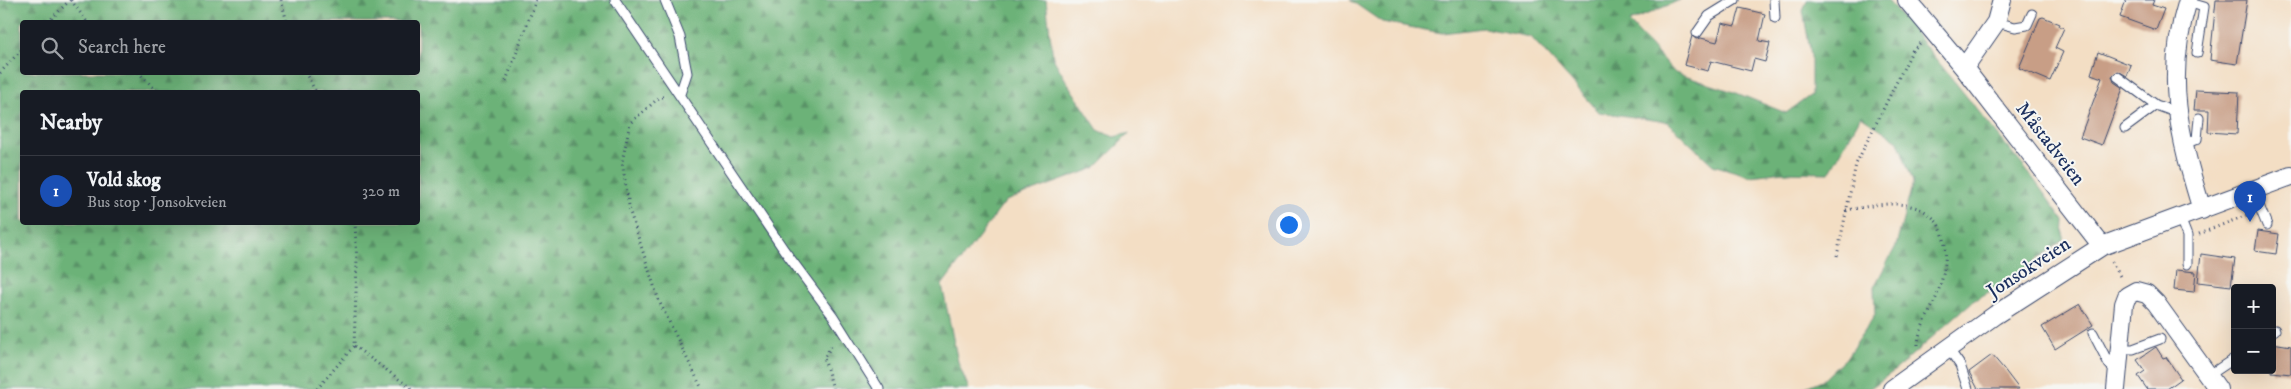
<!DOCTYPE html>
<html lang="en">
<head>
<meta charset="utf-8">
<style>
  body { margin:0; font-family:"IM FELL DW Pica",serif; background:#242831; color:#f1f3f6 }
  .controls { position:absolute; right:15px; bottom:15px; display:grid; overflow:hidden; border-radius:5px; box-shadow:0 5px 20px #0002 }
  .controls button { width:45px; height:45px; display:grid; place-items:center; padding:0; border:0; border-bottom:1px solid #363941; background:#171b24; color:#f1f3f6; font:25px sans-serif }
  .you { position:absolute; left:1288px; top:224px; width:18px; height:18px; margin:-12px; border:4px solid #fff; border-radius:50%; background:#1a73e8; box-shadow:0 0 0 8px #1a73e833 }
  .badge { display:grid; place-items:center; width:32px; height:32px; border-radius:50%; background:#d1495b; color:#fff; font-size:16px; font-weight:700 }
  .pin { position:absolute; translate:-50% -41px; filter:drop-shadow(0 1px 2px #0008) }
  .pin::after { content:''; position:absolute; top:26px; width:18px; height:15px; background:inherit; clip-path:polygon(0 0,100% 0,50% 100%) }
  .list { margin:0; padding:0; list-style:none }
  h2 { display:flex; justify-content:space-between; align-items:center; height:65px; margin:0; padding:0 20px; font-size:21px }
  h2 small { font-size:16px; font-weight:400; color:#9ea1a6 }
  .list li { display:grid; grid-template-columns:32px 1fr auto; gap:15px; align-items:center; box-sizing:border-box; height:70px; padding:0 20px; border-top:1px solid #363941 }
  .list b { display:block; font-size:19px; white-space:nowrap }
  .list p { margin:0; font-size:16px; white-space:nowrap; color:#9ea1a6 }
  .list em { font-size:16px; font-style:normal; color:#9ea1a6 }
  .icon { flex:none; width:28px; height:28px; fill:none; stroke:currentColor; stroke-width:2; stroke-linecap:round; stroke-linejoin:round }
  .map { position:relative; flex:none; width:2291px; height:389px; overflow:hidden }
  .search { position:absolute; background:#171b24; box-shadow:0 5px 20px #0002; left:20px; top:20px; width:400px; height:55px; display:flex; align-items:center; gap:12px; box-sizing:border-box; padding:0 18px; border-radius:5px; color:#9ea1a6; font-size:19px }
  .panel { position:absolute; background:#171b24; box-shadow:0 5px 20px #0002; left:20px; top:90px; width:400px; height:135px; border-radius:5px }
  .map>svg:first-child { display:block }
</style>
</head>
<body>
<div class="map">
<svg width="2291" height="389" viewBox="0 0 2291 389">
  <defs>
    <pattern id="forest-firs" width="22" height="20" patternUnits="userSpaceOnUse" patternTransform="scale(1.25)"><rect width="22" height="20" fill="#6cb278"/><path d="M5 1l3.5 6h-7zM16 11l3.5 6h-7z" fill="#589166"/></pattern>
  </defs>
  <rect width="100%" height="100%" fill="#f6f6f2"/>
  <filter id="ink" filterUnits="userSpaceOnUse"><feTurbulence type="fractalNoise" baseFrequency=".02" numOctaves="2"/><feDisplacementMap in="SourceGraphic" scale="10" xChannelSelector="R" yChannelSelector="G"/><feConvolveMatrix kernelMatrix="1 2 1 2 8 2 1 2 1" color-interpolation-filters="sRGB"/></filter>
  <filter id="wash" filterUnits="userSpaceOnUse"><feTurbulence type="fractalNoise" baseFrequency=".0096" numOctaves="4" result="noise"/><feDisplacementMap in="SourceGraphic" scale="20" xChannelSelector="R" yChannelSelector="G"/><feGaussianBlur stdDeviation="1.12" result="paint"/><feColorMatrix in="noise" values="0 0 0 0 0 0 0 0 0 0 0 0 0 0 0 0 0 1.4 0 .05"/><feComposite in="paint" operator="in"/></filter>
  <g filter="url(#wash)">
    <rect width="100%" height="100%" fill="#f3dec4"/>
    <path fill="url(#forest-firs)" stroke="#44706b" fill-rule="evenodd" d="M 0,0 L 1046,0 L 1053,58 L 1068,84 L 1098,130 L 1114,137 L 1130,133 L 1095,168 L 1006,201 L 942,285 L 958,362 L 969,389 L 0,389 ZM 22,22 L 418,22 L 418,72 L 22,72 ZM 22,92 L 418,92 L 418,222 L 22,222 Z
      M 1350,0 L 1680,0 L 1629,22 L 1675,73 L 1734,92 L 1786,113 L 1811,95 L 1811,55 L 1803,11 L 1807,0 L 1888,0 L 2032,177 L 2064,221 L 2063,240 L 2010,280 L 1973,301 L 1894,371 L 1869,389 L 1801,389 L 1824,379 L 1846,358 L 1875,315 L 1874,287 L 1896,246 L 1913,182 L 1898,141 L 1861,116 L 1829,173 L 1784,172 L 1750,176 L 1713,165 L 1667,122 L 1599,112 L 1531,37 L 1484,28 L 1442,33 L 1382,22 Z"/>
    <g id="blocks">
      <path fill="#c89e86" d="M 2126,0 L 2154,0 L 2152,5 L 2164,9 L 2156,30 L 2120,17 Z
        M 2216,0 L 2247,0 L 2237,64 L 2210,60 Z
        M 1740,8 L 1765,14 L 1759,41 L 1770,43 L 1765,62 L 1754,59 L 1751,71 L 1711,61 L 1708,71 L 1684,65 L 1692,36 L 1696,39 L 1701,38 L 1717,42 L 1722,23 L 1735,26 Z
        M 2043,17 L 2060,24 L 2059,26 L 2064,28 L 2055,48 L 2063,52 L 2050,81 L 2019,68 L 2040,18 Z
        M 2098,52 L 2131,65 L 2127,76 L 2118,71 L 2112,76 L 2114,82 L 2123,88 L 2102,145 L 2080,137 L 2102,78 L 2091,74 Z
        M 2196,90 L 2239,92 L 2237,134 L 2208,132 L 2209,110 L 2194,110 Z
        M 2258,231 L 2279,234 L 2276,254 L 2255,251 Z
        M 2201,254 L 2235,259 L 2231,286 L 2198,282 Z
        M 2176,270 L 2196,272 L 2194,292 L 2174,290 Z
        M 2080,304 L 2093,325 L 2055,349 L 2042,327 Z
        M 2272,343 L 2291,346 L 2291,374 L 2272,372 Z
        M 2156,347 L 2163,358 L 2166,357 L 2181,379 L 2167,389 L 2147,389 L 2138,376 L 2145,371 L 2137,360 Z
        M 1992,355 L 2003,368 L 2019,389 L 1978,389 L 1969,372 Z"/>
    </g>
  </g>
  <g filter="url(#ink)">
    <use href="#blocks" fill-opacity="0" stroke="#3b496d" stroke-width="1"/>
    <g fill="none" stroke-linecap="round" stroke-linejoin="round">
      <defs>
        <path id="service" d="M 615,0 L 784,250 L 833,316 L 879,389
          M 665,0 L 680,37 L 687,73 L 680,94
          M 1774,0 L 1775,18
          M 2187,2 L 2204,7 L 2197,53
          M 1996,22 L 2015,27 L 2027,25 L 2032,14
          M 1697,33 L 1709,16 L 1735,0
          M 2118,77 L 2156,105 L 2178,113
          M 2125,128 L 2156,105
          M 2184,144 L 2197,139 L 2199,118
          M 2253,191 L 2267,225
          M 2180,218 L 2187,236 L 2187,264
          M 2272,332 L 2275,330
          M 2093,333 L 2109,364 L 2117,372
          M 1948,348 L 1960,365 L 1968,389
          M 2119,349 L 2133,349 L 2160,339
          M 2208,376 L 2235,358"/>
        <path id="minor" d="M 1907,0 L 1964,68 L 2102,246
          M 2188,0 C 2164,77 2179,135 2202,210
          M 1964,68 L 1996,22 L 2002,0
          M 1892,389 L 1995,315 L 2102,246 L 2291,176
          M 2116,389 L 2124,304 L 2127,296 L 2136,291 L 2147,294 L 2156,303 L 2218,389"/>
      </defs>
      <use href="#service" stroke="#3b496d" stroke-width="11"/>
      <use href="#minor" stroke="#3b496d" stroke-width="20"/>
      <path stroke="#3b496d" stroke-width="3" stroke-dasharray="1 4" stroke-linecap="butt" d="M 71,0 L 87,22
        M 281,0 L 287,22
        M 48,22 L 70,0
        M 138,72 L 158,92
        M 305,72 L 316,92
        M 0,73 L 22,49
        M 506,81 L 536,0
        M 663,97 L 660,97 L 630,123 L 622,162 L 630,212 L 659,301 L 702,389
        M 1846,210 C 1860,208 1874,205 1888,204 C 1949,202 1954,249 1937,295 C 1931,313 1917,329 1918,348
        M 2199,234 L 2247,215
        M 1837,256 L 1856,164 L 1912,51 L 1920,43
        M 2112,262 L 2121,278
        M 354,346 L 412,389
        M 317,389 L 354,346 L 357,265 L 355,222
        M 833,389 L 824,358 L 833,343"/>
      <use href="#service" stroke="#fff" stroke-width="9"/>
      <use href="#minor" stroke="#fff" stroke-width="18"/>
    </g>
  </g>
  <g text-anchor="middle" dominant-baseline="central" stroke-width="4" stroke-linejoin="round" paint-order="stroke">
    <g font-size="20" fill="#1b2f5e" stroke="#f6f6f2">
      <text transform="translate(2050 144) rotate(52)">Måstadveien</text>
      <text transform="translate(2029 268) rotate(-33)">Jonsokveien</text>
    </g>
  </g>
</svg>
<div class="controls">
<button>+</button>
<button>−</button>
</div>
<div class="you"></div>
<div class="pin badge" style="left:2250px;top:222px;background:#1a4fb4">1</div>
<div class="search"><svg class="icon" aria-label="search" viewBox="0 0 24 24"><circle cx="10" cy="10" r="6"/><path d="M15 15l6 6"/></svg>Search here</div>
<section class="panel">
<h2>Nearby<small></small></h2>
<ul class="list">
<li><span class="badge" style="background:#1a4fb4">1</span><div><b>Vold skog</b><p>Bus stop · Jonsokveien</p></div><em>320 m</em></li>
</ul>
</section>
</div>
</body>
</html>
